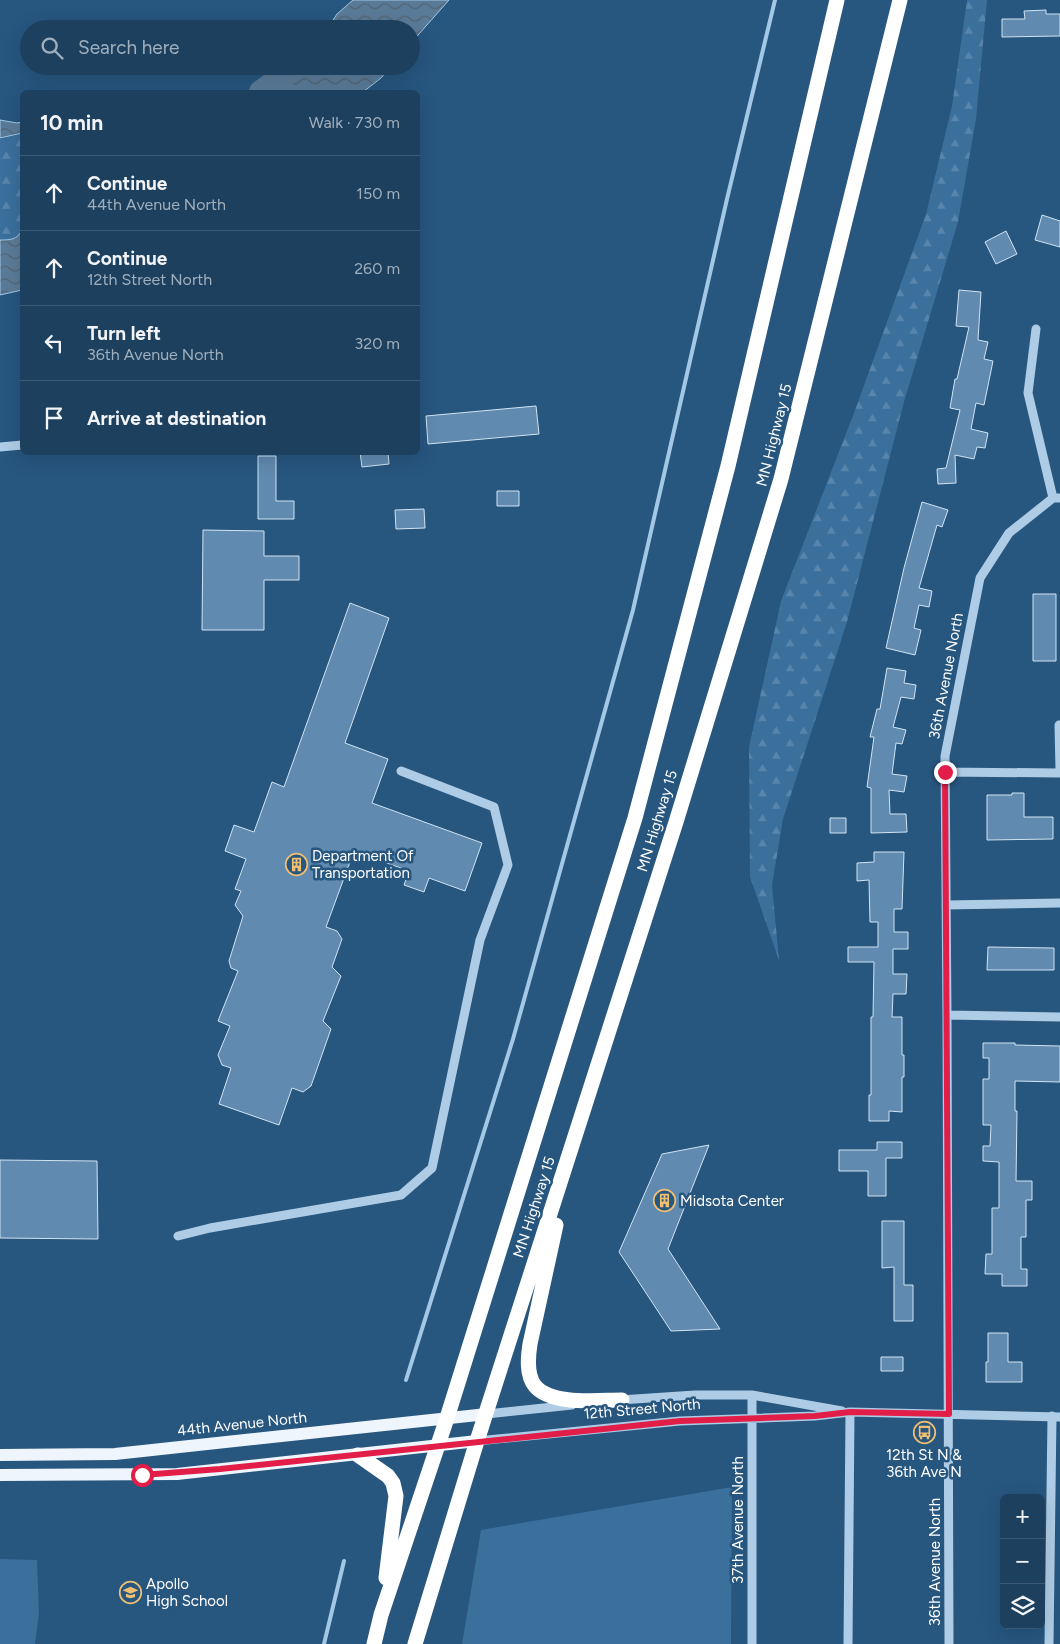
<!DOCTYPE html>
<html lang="en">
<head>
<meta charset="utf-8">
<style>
  body { margin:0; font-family:Figtree,sans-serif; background:#254765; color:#f1f3f6 }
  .controls { position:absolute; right:15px; bottom:15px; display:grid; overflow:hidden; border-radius:8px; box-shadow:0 5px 20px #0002 }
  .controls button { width:45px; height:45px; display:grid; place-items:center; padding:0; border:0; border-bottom:1px solid #3b5974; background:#1d405f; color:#f1f3f6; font:25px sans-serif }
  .stop { position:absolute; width:15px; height:15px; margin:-11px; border:4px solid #e11d48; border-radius:50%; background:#fff }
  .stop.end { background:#e11d48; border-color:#fff; box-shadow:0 1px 5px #0008 }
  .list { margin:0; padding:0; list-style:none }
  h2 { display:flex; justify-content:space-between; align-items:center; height:65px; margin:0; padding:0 20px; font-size:21px }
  h2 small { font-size:16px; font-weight:400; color:#a0afbd }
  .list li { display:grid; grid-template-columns:32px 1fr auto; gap:15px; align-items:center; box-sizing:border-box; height:75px; padding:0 20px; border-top:1px solid #3b5974 }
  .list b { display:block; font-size:19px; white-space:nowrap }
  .list p { margin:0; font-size:16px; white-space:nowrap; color:#a0afbd }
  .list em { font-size:16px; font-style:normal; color:#a0afbd }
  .icon { flex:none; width:28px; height:28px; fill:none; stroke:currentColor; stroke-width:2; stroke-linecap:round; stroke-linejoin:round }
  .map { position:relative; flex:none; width:1060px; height:1644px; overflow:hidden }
  .search { position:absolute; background:#1d405f; box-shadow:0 5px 20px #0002; left:20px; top:20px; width:400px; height:55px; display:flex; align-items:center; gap:12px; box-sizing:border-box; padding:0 18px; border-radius:28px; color:#a0afbd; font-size:19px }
  .panel { position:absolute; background:#1d405f; box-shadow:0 5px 20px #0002; left:20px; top:90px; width:400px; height:365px; border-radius:8px }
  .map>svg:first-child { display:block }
</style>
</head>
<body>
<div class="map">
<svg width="1060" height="1644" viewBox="0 0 1060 1644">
  <defs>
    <pattern id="forest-firs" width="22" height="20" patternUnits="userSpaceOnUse" patternTransform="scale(1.25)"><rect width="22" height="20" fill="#3b6f9c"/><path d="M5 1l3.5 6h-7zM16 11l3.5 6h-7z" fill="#5885ab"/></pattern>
    <pattern id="water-waves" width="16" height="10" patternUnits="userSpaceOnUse" patternTransform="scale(1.25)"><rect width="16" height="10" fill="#5a7b98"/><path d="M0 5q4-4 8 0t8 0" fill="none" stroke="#536472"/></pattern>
  </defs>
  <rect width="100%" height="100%" fill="#27567f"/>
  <path fill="#3b6f9c" d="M 732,1487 L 731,1644 L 462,1644 L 481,1530 Z
    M 0,1559 L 37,1560 L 39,1613 L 35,1644 L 0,1644 Z"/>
  <path fill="url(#forest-firs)" d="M 967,0 L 987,0 L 976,119 L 958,222 L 904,402 L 847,622 L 783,819 L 772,885 L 779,960 L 750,877 L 749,747 L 781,601 L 854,413 L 926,214 L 952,106 Z
    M 22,133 L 22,230 C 17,240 10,240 0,240 L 0,139 Z"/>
  <path fill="url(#water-waves)" stroke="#a2c8e6" d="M 353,0 L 449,0 L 411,43 L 411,29 L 327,29 L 337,14 Z
    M 290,66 L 391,66 L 381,78 L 363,92 L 262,92 L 281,80 Z
    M 0,120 L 17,123 L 22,122 L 22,133 L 0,138 Z
    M 22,230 L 22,290 L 0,295 L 0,240 C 10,240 17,240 22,230 Z"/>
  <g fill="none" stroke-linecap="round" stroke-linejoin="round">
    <path stroke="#a2c8e6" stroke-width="4" d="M 406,1380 L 513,1039 L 633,610 L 727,199 L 775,0
      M 324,1644 L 344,1561"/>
    <path stroke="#5a7b98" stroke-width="24" d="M 261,92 L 297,66"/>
  </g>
  <path fill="#608aaf" stroke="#d0e4f4" d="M 1046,10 L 1046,14 L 1060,14 L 1060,36 L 1002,37 L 1002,19 L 1025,19 L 1024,11 Z
    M 1042,215 L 1060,221 L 1060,247 L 1035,240 Z
    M 1006,231 L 1017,254 L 996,264 L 985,242 Z
    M 959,290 L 981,292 L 978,340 L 988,342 L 984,359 L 993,361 L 984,405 L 976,403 L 971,429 L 988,433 L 985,448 L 977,447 L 974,459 L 955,455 L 956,483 L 938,484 L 937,469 L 946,468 L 960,410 L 950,408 L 955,379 L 957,379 L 969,327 L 956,326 Z
    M 536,406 L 539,434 L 428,444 L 426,416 Z
    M 360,452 L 388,452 L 389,464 L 362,467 Z
    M 258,456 L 276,456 L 276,501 L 294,501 L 294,519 L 258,519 Z
    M 497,491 L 519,491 L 519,506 L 497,506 Z
    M 922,502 L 948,510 L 942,527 L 937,525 L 919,588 L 932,591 L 929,607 L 919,605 L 914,628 L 921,630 L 915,655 L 886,648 L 904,568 Z
    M 424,509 L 425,528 L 396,529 L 395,510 Z
    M 203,530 L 264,531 L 264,556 L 299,556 L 299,580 L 264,580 L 264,630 L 202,630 Z
    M 1033,594 L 1056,594 L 1056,661 L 1033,661 Z
    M 350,603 L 389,618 L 345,743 L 388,759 L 372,803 L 482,843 L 465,891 L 429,878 L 424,892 L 404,885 L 409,871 L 354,851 L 326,927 L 337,931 L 342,939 L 332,967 L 341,976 L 323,1021 L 331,1029 L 311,1086 L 303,1092 L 292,1088 L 279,1125 L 219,1104 L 231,1068 L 222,1065 L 218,1055 L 230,1026 L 218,1021 L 238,971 L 231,968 L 229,961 L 243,916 L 235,905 L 241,891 L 235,889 L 246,859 L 225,851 L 234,825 L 254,832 L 272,782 L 284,787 Z
    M 887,668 L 906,671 L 904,683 L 916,685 L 914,699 L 901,697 L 893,727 L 906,730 L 902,744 L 896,743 L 892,774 L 907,776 L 904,792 L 889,790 L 890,814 L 906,814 L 907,832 L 871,833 L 871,788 L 867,787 L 874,737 L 870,737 L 877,709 L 880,709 Z
    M 1012,793 L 1024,793 L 1024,817 L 1053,817 L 1053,839 L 987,840 L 987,795 L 1012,795 Z
    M 830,818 L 846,818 L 846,833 L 830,833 Z
    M 874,852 L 904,852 L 902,909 L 894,909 L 894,932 L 908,932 L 908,949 L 893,949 L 893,974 L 907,974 L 906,994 L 893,994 L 892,1017 L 902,1017 L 902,1055 L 904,1055 L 904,1077 L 902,1077 L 902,1112 L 889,1111 L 889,1121 L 869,1121 L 869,1095 L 871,1095 L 871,1017 L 873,1017 L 874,962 L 848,962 L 848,947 L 878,947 L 878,922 L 870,922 L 869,880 L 857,881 L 857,863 L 874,862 Z
    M 988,947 L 1054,948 L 1054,970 L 987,970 Z
    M 983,1043 L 1015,1043 L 1015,1045 L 1060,1046 L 1060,1082 L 1015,1081 L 1015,1111 L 1017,1111 L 1016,1181 L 1032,1181 L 1032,1200 L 1026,1200 L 1026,1237 L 1021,1237 L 1021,1269 L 1027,1269 L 1027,1286 L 1002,1286 L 1002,1274 L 985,1274 L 986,1254 L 992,1254 L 992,1208 L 999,1208 L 999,1162 L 983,1161 L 983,1146 L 990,1146 L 991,1125 L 983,1125 L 983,1079 L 989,1079 L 989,1058 L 983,1058 Z
    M 877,1142 L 902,1142 L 902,1158 L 886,1158 L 886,1196 L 868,1196 L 868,1171 L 839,1171 L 839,1150 L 877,1150 Z
    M 709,1145 L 668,1249 L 720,1329 L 671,1331 L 619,1252 L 662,1154 Z
    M 0,1160 L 97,1161 L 98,1239 L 0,1238 Z
    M 882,1221 L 904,1221 L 904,1285 L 913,1285 L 913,1321 L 894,1321 L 894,1267 L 882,1268 Z
    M 988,1333 L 1008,1333 L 1008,1362 L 1022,1362 L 1022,1382 L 986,1382 L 986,1362 L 988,1362 Z
    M 881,1357 L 903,1357 L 903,1371 L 881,1371 Z"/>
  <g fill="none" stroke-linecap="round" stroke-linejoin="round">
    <path stroke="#aecce5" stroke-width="9" d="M 1036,329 L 1028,393 L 1053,498
      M 0,447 L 22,445
      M 1059,725 L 1060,770
      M 945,772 L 1060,773
      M 946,905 L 1060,903
      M 947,1015 L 1060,1017
      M 178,1236 L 210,1228 L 401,1195 L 432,1168 L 480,940 L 508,865 L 494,807 L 401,771
      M 752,1395 L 752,1644
      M 620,1400 L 695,1395 L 752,1395 L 842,1411
      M 487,1414 L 572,1405
      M 477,1441 L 680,1421 L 815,1416 L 850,1412 L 1060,1417
      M 848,1644 L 850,1412
      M 949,1644 L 947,1015 L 945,756 L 980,578 L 1009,533 L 1053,498 L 1060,498
      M 1049,1644 L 1052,1416"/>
    <path stroke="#eef5fd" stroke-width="12" d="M 0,1455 L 115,1454 L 487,1414
      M 0,1475 L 177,1474 L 477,1441"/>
    <path stroke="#fff" stroke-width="15" d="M 556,1225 L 530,1344 C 528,1357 526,1375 535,1386 C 552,1406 599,1400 622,1400
      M 358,1455 L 388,1476 L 393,1483 L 396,1496 L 386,1578
      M 374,1644 L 381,1615 L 447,1418 L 635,818 L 728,466 L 837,0
      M 415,1644 L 477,1441 L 676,822 L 781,479 L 900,0"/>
  </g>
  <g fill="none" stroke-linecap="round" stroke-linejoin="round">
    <path stroke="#e11d48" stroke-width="6" d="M 142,1475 L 220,1469 L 680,1421 L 815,1416 L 850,1412 L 949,1414 L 945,772"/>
  </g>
  <defs>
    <symbol id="building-ring" viewBox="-11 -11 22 22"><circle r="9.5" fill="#27567f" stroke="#eebf73" stroke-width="1.5"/><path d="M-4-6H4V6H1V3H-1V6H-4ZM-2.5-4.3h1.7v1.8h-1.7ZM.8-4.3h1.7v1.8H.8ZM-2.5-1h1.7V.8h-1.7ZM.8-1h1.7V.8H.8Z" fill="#eebf73"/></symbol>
    <symbol id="bus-ring" viewBox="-11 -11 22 22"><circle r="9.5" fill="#27567f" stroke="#eebf73" stroke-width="1.5"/><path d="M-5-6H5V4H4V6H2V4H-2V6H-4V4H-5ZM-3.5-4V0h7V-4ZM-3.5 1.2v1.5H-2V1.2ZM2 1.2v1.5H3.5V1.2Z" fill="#eebf73"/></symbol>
    <symbol id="school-ring" viewBox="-11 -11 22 22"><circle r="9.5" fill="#27567f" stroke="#eebf73" stroke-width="1.5"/><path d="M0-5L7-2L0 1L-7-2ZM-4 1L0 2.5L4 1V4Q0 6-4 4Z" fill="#eebf73"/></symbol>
  </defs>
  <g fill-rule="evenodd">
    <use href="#building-ring" x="284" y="852" width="25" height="25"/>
    <use href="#building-ring" x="652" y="1188" width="25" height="25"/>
    <use href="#bus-ring" x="912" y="1420" width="25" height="25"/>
    <use href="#school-ring" x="118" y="1580" width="25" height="25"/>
  </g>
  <g text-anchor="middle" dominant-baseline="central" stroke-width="5" stroke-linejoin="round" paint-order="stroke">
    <g font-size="15" fill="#fff" stroke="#27567f">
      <text transform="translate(774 435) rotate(-76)">MN Highway 15</text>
      <text transform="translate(946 676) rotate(-79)">36th Avenue North</text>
      <text transform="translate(657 821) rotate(-73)">MN Highway 15</text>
      <text transform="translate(534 1207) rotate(-72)">MN Highway 15</text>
      <text transform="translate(642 1409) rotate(-5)">12th Street North</text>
      <text transform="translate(242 1424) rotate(-6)">44th Avenue North</text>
      <text transform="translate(738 1520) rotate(-90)">37th Avenue North</text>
      <text transform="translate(935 1562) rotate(-90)">36th Avenue North</text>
    </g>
    <g font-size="15" fill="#fff" stroke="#27567f" text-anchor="start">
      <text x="312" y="856">Department Of<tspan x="312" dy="17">Transportation</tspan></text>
      <text x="680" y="1201">Midsota Center</text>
      <text x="924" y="1455" text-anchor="middle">12th St N &amp;<tspan x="924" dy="17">36th Ave N</tspan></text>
      <text x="146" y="1584">Apollo<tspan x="146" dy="17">High School</tspan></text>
    </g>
  </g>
</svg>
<div class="controls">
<button>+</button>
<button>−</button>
<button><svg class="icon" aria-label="layers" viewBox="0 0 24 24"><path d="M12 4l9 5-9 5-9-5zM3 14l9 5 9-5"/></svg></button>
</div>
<div class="stop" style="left:142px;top:1475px"></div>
<div class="stop end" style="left:945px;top:772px"></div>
<div class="search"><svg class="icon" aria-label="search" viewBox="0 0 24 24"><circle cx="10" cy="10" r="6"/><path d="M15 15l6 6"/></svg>Search here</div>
<section class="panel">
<h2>10 min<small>Walk · 730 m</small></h2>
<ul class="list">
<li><svg class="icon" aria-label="ahead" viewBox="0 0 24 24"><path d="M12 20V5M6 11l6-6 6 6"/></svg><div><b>Continue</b><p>44th Avenue North</p></div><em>150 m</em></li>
<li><svg class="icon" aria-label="ahead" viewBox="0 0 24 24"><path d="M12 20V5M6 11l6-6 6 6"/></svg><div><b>Continue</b><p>12th Street North</p></div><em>260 m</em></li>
<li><svg class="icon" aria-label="left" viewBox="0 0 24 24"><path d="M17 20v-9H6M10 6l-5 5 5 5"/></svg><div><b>Turn left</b><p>36th Avenue North</p></div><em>320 m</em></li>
<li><svg class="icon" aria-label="arrive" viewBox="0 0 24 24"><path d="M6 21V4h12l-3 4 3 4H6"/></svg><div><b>Arrive at destination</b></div></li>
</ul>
</section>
</div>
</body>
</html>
